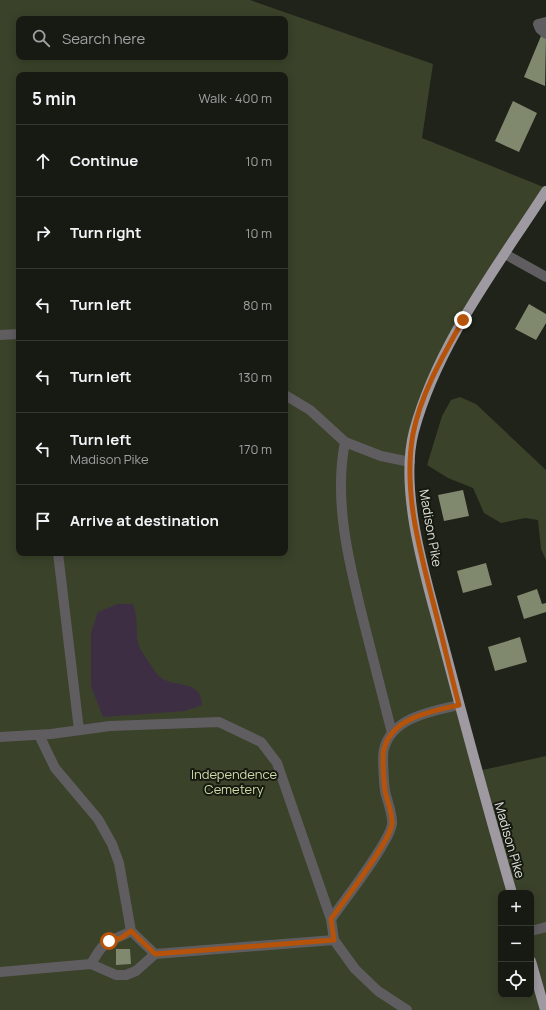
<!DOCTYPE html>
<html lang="en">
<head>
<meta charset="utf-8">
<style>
  body { margin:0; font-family:Manrope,sans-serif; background:#242721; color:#f1f3f6 }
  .controls { position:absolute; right:12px; bottom:12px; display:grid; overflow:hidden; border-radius:8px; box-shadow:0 2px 10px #0003 }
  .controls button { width:36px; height:36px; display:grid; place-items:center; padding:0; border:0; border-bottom:1px solid #363833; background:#171a13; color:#f1f3f6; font:20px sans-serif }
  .stop { position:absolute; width:12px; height:12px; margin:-9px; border:3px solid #b45309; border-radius:50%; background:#fff }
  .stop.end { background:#b45309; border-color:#fff; box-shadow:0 1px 4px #0008 }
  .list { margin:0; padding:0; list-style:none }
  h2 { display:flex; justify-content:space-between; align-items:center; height:52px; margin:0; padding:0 16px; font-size:17px }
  h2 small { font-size:13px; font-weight:400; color:#9ea1a0 }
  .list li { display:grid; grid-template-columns:26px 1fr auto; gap:12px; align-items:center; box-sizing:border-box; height:72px; padding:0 16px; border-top:1px solid #363833 }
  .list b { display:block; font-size:15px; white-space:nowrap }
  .list p { margin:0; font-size:13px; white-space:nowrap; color:#9ea1a0 }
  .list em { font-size:13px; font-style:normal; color:#9ea1a0 }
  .icon { flex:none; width:22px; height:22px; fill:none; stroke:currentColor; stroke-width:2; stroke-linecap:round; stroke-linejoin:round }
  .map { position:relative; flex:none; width:546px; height:1010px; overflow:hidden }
  .search { position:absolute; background:#171a13; box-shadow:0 2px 10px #0003; left:16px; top:16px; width:272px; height:44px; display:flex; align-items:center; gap:10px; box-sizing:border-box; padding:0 14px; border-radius:8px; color:#9ea1a0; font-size:15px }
  .panel { position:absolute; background:#171a13; box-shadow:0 2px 10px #0003; left:16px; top:72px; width:272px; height:484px; border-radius:8px }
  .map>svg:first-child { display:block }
</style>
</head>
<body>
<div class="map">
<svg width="546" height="1010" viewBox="0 0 546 1010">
  <rect width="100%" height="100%" fill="#1f2319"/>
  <path fill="#3a422a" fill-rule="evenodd" d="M 0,0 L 250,0 L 433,64 L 422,138 L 546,188 L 463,320 L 413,433 L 413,508 L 478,771 L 546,756 L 546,1010 L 0,1010 ZM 19,19 L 285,19 L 285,57 L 19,57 ZM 19,75 L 285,75 L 285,553 L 19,553 ZM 501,893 L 531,893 L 531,995 L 501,995 Z
    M 460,397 L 476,404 L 546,470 L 546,560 L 541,549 L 538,520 L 525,518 L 501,523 L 484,513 L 473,488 L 448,478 L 427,465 L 442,416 L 451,400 Z"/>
  <path fill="#3e2e44" d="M 118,604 L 133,604 C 138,618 136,629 138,644 C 139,648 156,674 160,677 C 175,689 201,678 202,705 L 185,711 L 103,717 L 91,686 L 91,633 L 98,612 Z"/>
  <path fill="#80896d" d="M 541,36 L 546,38 L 545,86 L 524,77 Z
    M 513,101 L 537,113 L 519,152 L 495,141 Z
    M 529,304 L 546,314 L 546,323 L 536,340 L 515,329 Z
    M 463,490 L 469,516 L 444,521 L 438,495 Z
    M 486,563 L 492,585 L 463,593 L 457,571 Z
    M 537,589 L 542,604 L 546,603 L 546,612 L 524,619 L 517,596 Z
    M 520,637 L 527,662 L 495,671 L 488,647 Z
    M 116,949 L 130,949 L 131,964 L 116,965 Z"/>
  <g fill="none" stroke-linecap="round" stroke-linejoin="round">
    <path stroke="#605d61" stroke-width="10" d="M 546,22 L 538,24 L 540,29 L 546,34
      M 505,254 L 546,277
      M 0,335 L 19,334
      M 285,395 L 310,410 L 345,442 L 381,456 L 410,462
      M 345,442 C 333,503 350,567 365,627 C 374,662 383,698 392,733
      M 58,553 L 79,730
      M 39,735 L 55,768 L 98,819 L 112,844 L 119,863 L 131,931
      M 0,737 L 51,734 L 110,726 L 219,722 L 261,742 L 277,763 L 331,919 L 334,940 L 355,969 L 378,991 L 407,1010
      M 331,919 C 343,902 390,842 392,824 C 393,814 387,801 385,791 C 384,783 382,756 384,749 C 392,717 433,711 459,705
      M 531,931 L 546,927
      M 91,964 C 96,956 101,945 110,941 C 117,937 123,936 131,931 L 155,954
      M 0,972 L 91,964 L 116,975 L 126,975 L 136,971 L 155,954 L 334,940"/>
    <path stroke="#9f99a2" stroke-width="10" d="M 512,893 C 488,810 465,726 443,642 C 427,582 398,492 414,431 C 438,343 497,267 546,191
      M 531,961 L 545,1010"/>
  </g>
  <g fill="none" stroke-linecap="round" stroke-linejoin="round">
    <path stroke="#b45309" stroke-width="5" d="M 109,941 L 121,938 L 131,931 L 155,954 L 334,940 L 331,919 C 343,902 390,842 392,824 C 393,814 387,801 385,791 C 384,783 382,756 384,749 C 392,717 433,711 459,705 C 450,671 442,636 433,602 C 419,548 403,490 413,434 C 421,393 443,356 463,320"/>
  </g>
  <g text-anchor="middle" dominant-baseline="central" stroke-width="4" stroke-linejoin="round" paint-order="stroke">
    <g font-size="13" fill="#dde0d9" stroke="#161910">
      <text transform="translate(431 528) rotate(80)">Madison Pike</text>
      <text transform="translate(510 840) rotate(74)">Madison Pike</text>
    </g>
    <g font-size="13" fill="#ccdda8" stroke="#161910">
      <text x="234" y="774">Independence<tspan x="234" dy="15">Cemetery</tspan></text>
    </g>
  </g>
</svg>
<div class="controls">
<button>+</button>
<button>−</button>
<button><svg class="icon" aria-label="locate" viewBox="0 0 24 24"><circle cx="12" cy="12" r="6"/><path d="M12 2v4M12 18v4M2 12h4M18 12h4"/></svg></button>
</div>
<div class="stop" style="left:109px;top:941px"></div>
<div class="stop end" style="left:463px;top:320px"></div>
<div class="search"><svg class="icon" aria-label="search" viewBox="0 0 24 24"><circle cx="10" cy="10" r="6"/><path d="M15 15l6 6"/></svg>Search here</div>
<section class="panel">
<h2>5 min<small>Walk · 400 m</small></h2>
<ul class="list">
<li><svg class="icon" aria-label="ahead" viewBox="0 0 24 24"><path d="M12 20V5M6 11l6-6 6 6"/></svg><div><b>Continue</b></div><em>10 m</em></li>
<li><svg class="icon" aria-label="right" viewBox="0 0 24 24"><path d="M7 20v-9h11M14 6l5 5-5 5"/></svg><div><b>Turn right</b></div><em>10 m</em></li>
<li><svg class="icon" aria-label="left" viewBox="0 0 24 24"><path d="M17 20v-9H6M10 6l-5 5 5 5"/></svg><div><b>Turn left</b></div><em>80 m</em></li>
<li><svg class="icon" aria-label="left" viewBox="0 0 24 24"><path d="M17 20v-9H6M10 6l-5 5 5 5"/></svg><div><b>Turn left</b></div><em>130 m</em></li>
<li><svg class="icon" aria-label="left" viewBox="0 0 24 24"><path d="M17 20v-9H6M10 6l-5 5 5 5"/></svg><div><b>Turn left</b><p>Madison Pike</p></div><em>170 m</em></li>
<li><svg class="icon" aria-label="arrive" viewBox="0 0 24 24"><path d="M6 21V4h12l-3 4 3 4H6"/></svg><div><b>Arrive at destination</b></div></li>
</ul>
</section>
</div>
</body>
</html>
